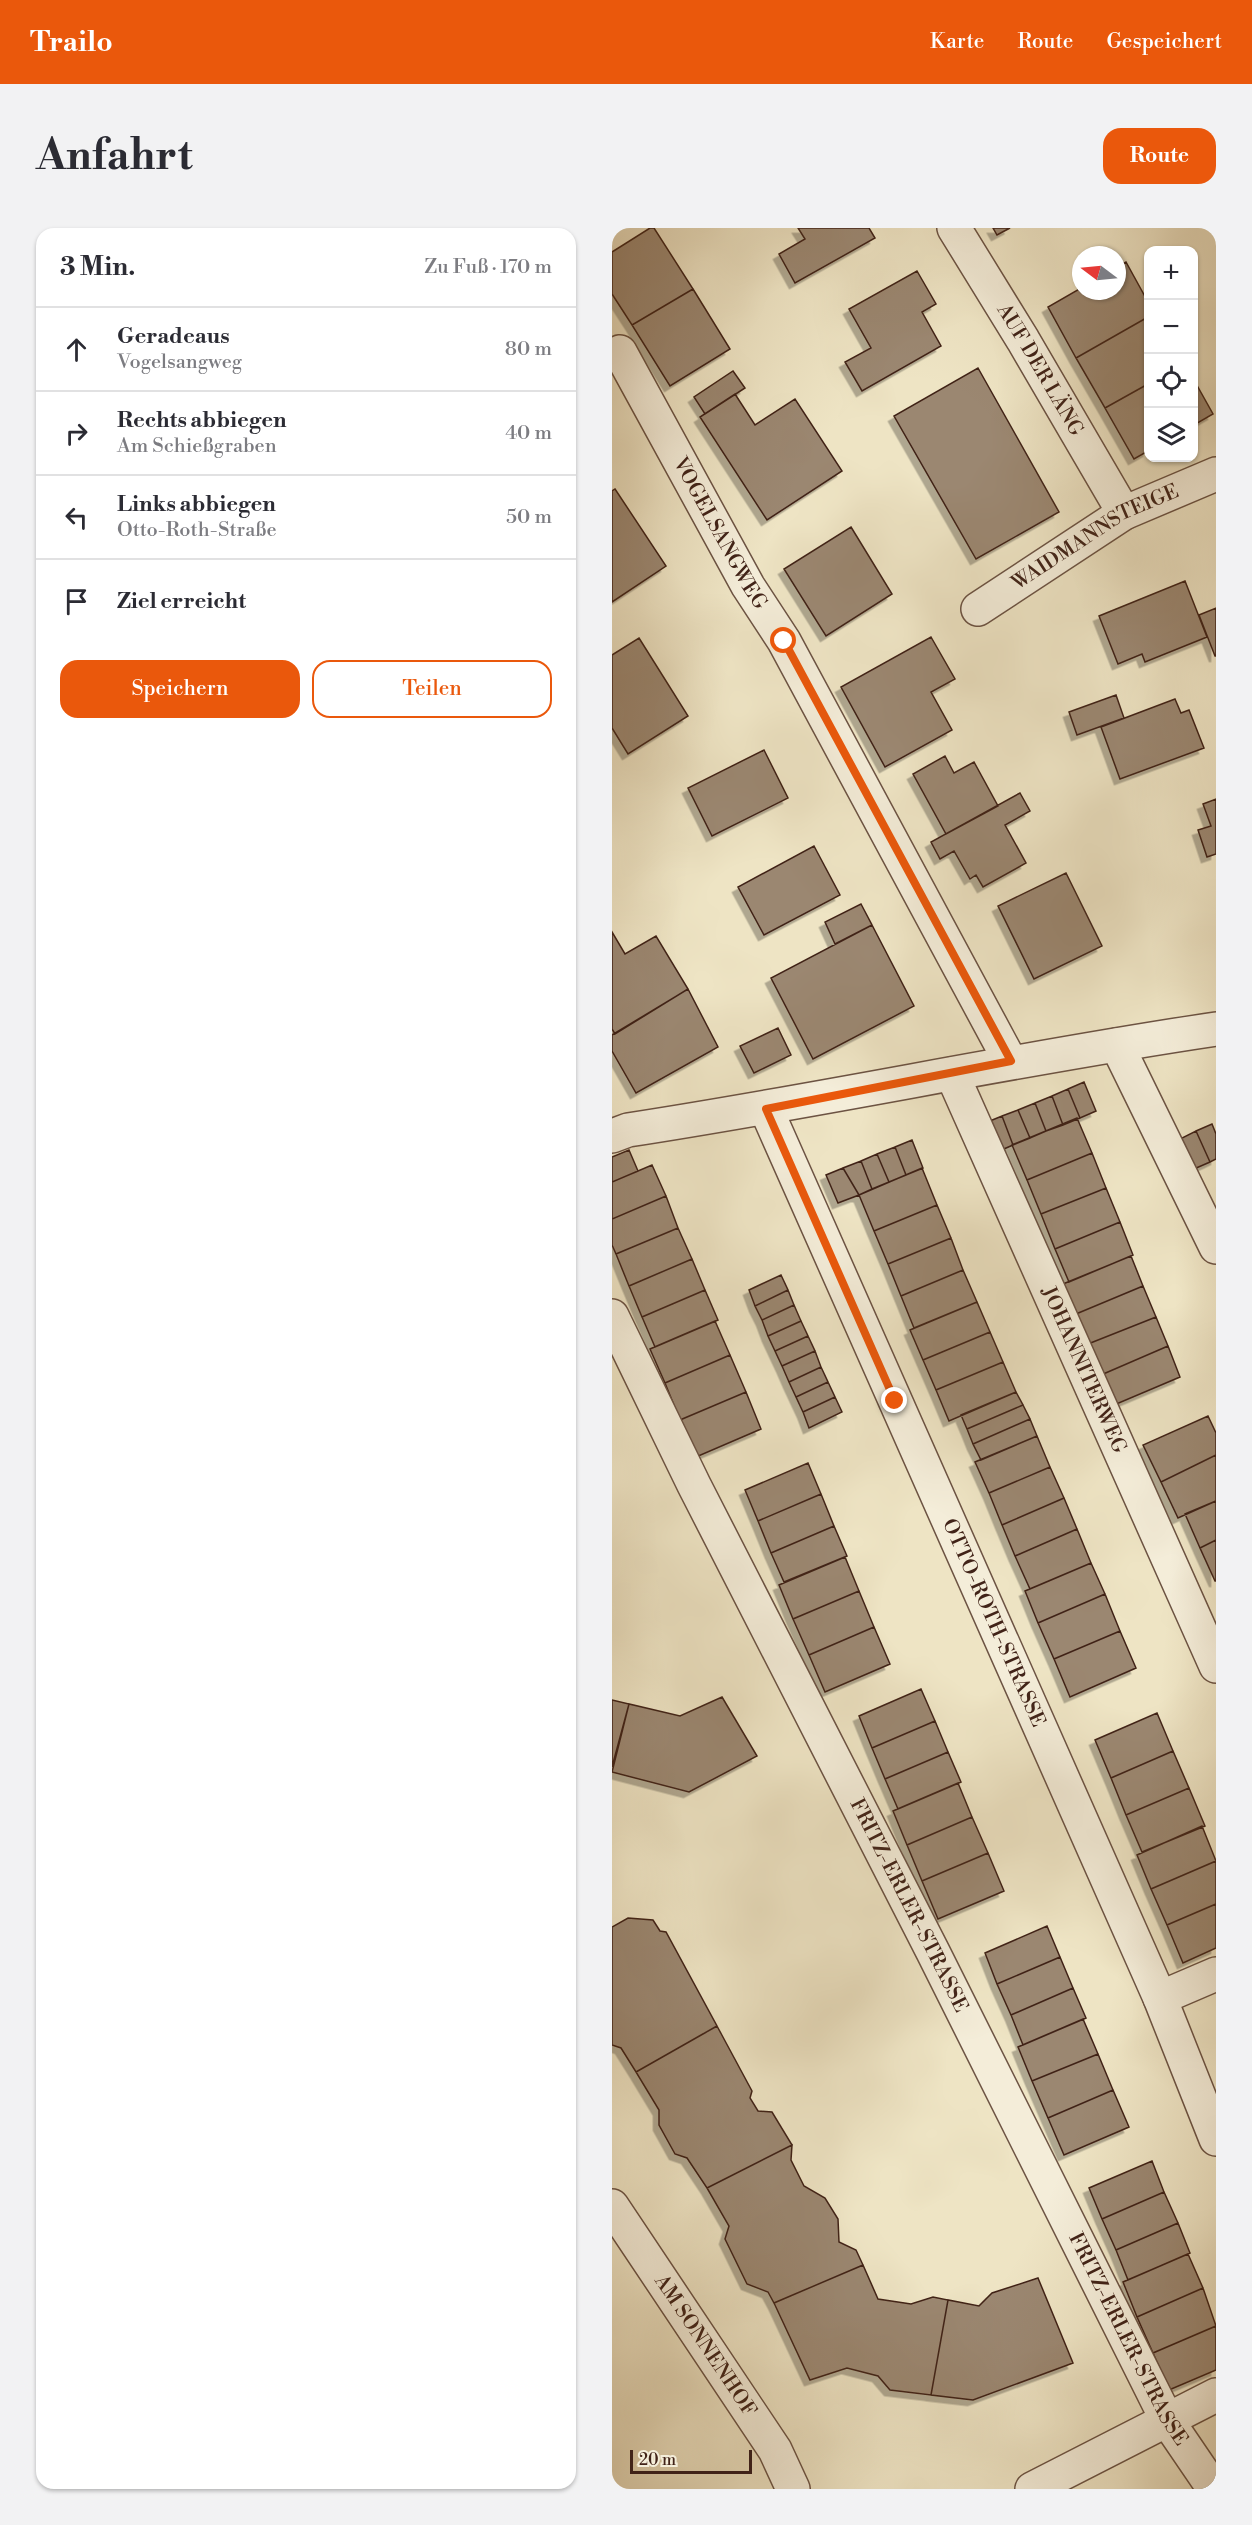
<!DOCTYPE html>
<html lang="de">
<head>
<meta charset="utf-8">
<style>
  body { margin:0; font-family:"Libre Bodoni",serif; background:#f2f2f3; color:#2b2b33 }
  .controls { position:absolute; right:18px; top:18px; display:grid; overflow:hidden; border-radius:12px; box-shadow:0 2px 4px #0004 }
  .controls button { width:54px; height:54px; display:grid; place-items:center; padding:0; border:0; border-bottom:2px solid #e1e1e2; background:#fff; color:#2b2b33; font:30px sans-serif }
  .compass { position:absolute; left:460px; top:18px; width:54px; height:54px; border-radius:50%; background:#fff; box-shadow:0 2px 4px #0004; rotate:286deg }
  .scale { position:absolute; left:18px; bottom:15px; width:122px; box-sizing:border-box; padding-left:6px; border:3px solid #412318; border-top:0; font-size:16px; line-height:21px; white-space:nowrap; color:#412318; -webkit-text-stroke:4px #f4edd9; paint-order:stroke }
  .stop { position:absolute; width:18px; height:18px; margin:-14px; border:4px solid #ea580c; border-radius:50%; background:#fff }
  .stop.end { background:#ea580c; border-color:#fff; box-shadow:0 2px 6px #0008 }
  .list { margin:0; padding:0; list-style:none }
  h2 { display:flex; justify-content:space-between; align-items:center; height:78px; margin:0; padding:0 24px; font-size:26px }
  h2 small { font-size:20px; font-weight:400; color:#7c7c81 }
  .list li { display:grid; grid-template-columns:39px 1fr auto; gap:18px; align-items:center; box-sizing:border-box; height:84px; padding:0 24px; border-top:2px solid #e1e1e2 }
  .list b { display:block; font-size:22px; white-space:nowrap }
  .list p { margin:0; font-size:20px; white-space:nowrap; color:#7c7c81 }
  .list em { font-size:20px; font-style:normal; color:#7c7c81 }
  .actions { display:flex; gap:12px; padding:18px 24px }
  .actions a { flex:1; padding:14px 0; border:2px solid #ea580c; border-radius:18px; text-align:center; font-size:21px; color:#ea580c }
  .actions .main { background:#ea580c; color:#fff }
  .icon { flex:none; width:33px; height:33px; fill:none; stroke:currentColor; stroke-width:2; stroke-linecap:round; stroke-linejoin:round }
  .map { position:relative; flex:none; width:604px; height:2261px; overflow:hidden; border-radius:18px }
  header { display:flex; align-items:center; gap:36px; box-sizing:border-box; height:84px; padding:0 30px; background:#ea580c; color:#fff }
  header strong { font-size:28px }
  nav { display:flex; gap:33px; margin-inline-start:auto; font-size:21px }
  .intro { display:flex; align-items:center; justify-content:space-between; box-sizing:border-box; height:144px; padding:0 36px }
  h1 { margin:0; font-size:42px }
  .button { padding:15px 27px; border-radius:18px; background:#ea580c; color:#fff; font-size:21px; font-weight:700 }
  main { display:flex; gap:36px; padding:0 36px }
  aside { flex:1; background:#fff; border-radius:18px; box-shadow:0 2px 4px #0004 }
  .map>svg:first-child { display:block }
</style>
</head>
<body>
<header>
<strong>Trailo</strong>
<nav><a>Karte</a><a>Route</a><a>Gespeichert</a></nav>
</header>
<div class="intro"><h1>Anfahrt</h1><a class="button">Route</a></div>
<main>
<aside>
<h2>3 Min.<small>Zu Fuß · 170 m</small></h2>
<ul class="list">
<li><svg class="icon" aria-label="ahead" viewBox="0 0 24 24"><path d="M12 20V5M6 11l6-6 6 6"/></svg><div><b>Geradeaus</b><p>Vogelsangweg</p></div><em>80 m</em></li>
<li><svg class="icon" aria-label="right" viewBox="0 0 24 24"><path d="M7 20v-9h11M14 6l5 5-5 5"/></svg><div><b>Rechts abbiegen</b><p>Am Schießgraben</p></div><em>40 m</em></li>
<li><svg class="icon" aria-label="left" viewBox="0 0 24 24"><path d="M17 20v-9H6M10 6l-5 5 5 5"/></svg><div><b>Links abbiegen</b><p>Otto-Roth-Straße</p></div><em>50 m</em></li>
<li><svg class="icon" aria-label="arrive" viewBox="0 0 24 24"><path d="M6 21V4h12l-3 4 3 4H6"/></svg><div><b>Ziel erreicht</b></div></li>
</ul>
<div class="actions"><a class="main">Speichern</a><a>Teilen</a></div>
</aside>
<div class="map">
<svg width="604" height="2261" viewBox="0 0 604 2261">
  <defs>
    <filter id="shadow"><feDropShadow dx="-5.5" dy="5.5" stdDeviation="0" flood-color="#0004"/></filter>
  </defs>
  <rect width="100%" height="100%" fill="#eee4c4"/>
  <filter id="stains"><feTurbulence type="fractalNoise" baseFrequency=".00333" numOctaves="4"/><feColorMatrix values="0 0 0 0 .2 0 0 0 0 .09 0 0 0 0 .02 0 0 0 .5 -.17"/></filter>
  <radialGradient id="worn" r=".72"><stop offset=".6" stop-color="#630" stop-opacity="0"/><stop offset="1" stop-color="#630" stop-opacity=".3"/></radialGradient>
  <path fill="#9b8771" stroke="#412318" stroke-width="1.5" filter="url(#shadow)" d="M 38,0 L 42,0 L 81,61 L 20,97 L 0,66 L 0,24 Z
    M 186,0 L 257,0 L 263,10 L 183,55 L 167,26 L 193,11 Z
    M 381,0 L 398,0 L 385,7 Z
    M 514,34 L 536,74 L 536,89 L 464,130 L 436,79 L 469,60 L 469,63 L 505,63 L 505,39 Z
    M 305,43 L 324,76 L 310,84 L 329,118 L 250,163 L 233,134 L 259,120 L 237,81 Z
    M 81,61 L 118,121 L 58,158 L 20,97 Z
    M 536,89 L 536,156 L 493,180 L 464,130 Z
    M 366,140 L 447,284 L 364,331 L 282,188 Z
    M 121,143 L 133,160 L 93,186 L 82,169 Z
    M 582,152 L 601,186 L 582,197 Z
    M 536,156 L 536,223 L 522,231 L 493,180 Z
    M 123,166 L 143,197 L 183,171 L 230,243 L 155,292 L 88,189 Z
    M 3,261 L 54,338 L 0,374 L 0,263 Z
    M 239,299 L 280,366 L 214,408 L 172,341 Z
    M 573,353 L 595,409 L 533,434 L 530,426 L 506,436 L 487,388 Z
    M 604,380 L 604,428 L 603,428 L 587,387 Z
    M 319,409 L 343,451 L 319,464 L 340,502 L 273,539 L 229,459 Z
    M 27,410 L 76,488 L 16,526 L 0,500 L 0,427 Z
    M 504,467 L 512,490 L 465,507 L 457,484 Z
    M 563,471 L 569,485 L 577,482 L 592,520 L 508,551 L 489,499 Z
    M 152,522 L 176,570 L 100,608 L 76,560 Z
    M 333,528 L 342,545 L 362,534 L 386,578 L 334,606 L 301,546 Z
    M 408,565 L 418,583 L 393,597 L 414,635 L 371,659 L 364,647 L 358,651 L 342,623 L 328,631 L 319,614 Z
    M 604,571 L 604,626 L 595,629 L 586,602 L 599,598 L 591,576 Z
    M 202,618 L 228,667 L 152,707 L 126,659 Z
    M 454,645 L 490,718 L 422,751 L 386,678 Z
    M 249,676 L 260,697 L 223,716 L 213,694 Z
    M 260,697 L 302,778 L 201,831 L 159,750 Z
    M 0,704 L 13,726 L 44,708 L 76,761 L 3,806 L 0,801 Z
    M 76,761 L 106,819 L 24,865 L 0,823 L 0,807 Z
    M 166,800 L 179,827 L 142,845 L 128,818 Z
    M 472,854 L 484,883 L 468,890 L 456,861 Z
    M 456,861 L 468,890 L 451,897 L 440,868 Z
    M 440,868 L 451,897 L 434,903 L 423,875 Z
    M 423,875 L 434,903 L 418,910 L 406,882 Z
    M 406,882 L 418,910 L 401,917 L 390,888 Z
    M 390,888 L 401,917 L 385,924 L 373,895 Z
    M 465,890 L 480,925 L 415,952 L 400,917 Z
    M 600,896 L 604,906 L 604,931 L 598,934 L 584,903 Z
    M 584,903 L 598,934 L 582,941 L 568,911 Z
    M 300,912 L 311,940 L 294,947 L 283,919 Z
    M 283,919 L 294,947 L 277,954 L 265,926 Z
    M 17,922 L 26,943 L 0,954 L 0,929 Z
    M 480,925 L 494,960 L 429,986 L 415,952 Z
    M 265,926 L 277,954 L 260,961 L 249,933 Z
    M 249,933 L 260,961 L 247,967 L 231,940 Z
    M 40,937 L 54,968 L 0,991 L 0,954 Z
    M 231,940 L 247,967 L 226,975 L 214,947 Z
    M 310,940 L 325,977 L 262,1003 L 247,967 Z
    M 494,960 L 508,994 L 443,1021 L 429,986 Z
    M 54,968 L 66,1000 L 4,1026 L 0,1017 L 0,991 Z
    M 325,977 L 339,1010 L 276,1036 L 262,1003 Z
    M 508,994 L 521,1027 L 457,1054 L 443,1021 Z
    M 66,1000 L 80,1031 L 17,1058 L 4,1026 Z
    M 339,1010 L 351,1042 L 289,1068 L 276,1036 Z
    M 519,1028 L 531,1058 L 464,1086 L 451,1056 Z
    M 80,1031 L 93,1062 L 30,1089 L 17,1058 Z
    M 351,1042 L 365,1074 L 302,1100 L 289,1068 Z
    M 169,1047 L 176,1062 L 143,1078 L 137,1062 Z
    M 531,1058 L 544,1089 L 476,1116 L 464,1086 Z
    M 93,1062 L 106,1092 L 43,1119 L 30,1089 Z
    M 176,1062 L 182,1077 L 150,1092 L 143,1078 Z
    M 365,1074 L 378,1104 L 311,1132 L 298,1102 Z
    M 182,1077 L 189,1093 L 156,1108 L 150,1092 Z
    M 544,1089 L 556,1118 L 489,1147 L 476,1116 Z
    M 103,1093 L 118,1127 L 53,1155 L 38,1121 Z
    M 189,1093 L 196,1108 L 163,1123 L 156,1108 Z
    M 378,1104 L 391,1134 L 324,1162 L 311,1132 Z
    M 196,1108 L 203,1123 L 170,1138 L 163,1123 Z
    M 556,1118 L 568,1149 L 502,1177 L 489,1147 Z
    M 203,1123 L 209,1139 L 177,1154 L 170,1138 Z
    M 118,1127 L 134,1164 L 68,1192 L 53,1155 Z
    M 391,1134 L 404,1164 L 337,1193 L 324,1162 Z
    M 209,1139 L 216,1154 L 184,1169 L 177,1154 Z
    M 216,1154 L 223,1169 L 191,1184 L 184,1169 Z
    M 134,1164 L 149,1201 L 84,1229 L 68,1192 Z
    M 404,1164 L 411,1177 L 355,1201 L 349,1187 Z
    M 223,1169 L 230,1184 L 197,1200 L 191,1184 Z
    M 411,1177 L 418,1191 L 361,1216 L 355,1201 Z
    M 596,1188 L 604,1205 L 604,1227 L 549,1254 L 531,1217 Z
    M 418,1191 L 425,1208 L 369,1232 L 361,1216 Z
    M 425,1208 L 438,1239 L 377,1265 L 363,1234 Z
    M 604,1227 L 604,1273 L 566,1290 L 549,1254 Z
    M 196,1235 L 209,1266 L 146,1293 L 133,1262 Z
    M 438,1239 L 452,1270 L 390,1297 L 377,1265 Z
    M 209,1266 L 222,1298 L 159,1325 L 146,1293 Z
    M 452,1270 L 465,1301 L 403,1328 L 390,1297 Z
    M 604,1273 L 604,1312 L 588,1320 L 573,1286 Z
    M 222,1298 L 235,1328 L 172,1354 L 159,1325 Z
    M 465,1301 L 479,1335 L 418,1361 L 403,1328 Z
    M 604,1312 L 604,1353 L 603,1353 L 588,1320 Z
    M 233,1329 L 247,1363 L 181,1391 L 167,1357 Z
    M 479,1335 L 493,1366 L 426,1395 L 413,1363 Z
    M 247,1363 L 262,1399 L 197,1427 L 181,1391 Z
    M 493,1366 L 508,1403 L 442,1431 L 426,1395 Z
    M 262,1399 L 278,1436 L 213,1464 L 197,1427 Z
    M 508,1403 L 524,1440 L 458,1469 L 442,1431 Z
    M 309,1461 L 323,1493 L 260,1520 L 247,1488 Z
    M 110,1469 L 145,1528 L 77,1564 L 0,1544 L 17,1476 L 68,1488 Z
    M 0,1472 L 17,1476 L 0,1539 Z
    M 545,1485 L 561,1523 L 499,1550 L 483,1512 Z
    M 323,1493 L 336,1524 L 273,1551 L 260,1520 Z
    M 561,1523 L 577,1560 L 514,1587 L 499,1550 Z
    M 336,1524 L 349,1554 L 286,1581 L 273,1551 Z
    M 346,1555 L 360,1589 L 295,1617 L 281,1583 Z
    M 577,1560 L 593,1598 L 530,1624 L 514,1587 Z
    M 360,1589 L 376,1625 L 310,1653 L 295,1617 Z
    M 590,1598 L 604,1633 L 539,1661 L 525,1627 Z
    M 376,1625 L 392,1663 L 326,1691 L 310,1653 Z
    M 604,1633 L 604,1676 L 555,1697 L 539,1661 Z
    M 604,1676 L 604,1720 L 571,1735 L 555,1697 Z
    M 16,1690 L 41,1692 L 48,1703 L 54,1704 L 105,1798 L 24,1844 L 9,1820 L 0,1817 L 0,1699 Z
    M 435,1698 L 448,1729 L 385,1756 L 373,1725 Z
    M 448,1729 L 461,1760 L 399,1787 L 385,1756 Z
    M 461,1760 L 474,1790 L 411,1817 L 399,1787 Z
    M 471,1791 L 486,1826 L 420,1853 L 406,1819 Z
    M 105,1798 L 140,1863 L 138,1870 L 146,1883 L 160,1884 L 180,1917 L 95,1960 L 75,1930 L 63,1926 L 47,1897 L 47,1882 L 24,1844 Z
    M 486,1826 L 501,1862 L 436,1890 L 420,1853 Z
    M 501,1862 L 517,1899 L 452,1927 L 436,1890 Z
    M 180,1917 L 179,1932 L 192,1958 L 213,1970 L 226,1991 L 227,2014 L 244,2022 L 251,2037 L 162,2075 L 156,2064 L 135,2056 L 113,2011 L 117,1998 L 95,1960 Z
    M 540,1933 L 552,1964 L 490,1991 L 477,1960 Z
    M 552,1964 L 566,1995 L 504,2022 L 490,1991 Z
    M 566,1995 L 578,2025 L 516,2052 L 504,2022 Z
    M 576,2026 L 591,2060 L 525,2089 L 511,2054 Z
    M 251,2037 L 266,2071 L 299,2076 L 321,2069 L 336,2072 L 319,2167 L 278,2162 L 266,2148 L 235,2140 L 198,2152 L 162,2075 Z
    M 426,2050 L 461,2135 L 361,2172 L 319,2167 L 336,2072 L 367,2078 L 380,2065 Z
    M 591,2060 L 604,2098 L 541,2125 L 525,2089 Z
    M 604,2098 L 604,2142 L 557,2162 L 541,2125 Z"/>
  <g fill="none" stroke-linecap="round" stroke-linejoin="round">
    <defs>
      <g id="minor">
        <path id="s1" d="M 342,0 L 411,112 L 512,285"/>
        <path id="s2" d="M 8,124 L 136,358 L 172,413 L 398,833"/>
        <path id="s3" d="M 366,381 L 512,285 L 604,246"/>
        <path d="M 505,817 L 604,1019"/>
        <path id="s4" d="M 340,846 L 604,1438"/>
        <path id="s5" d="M 154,881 L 548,1770 L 604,1911"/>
        <path d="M 0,908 L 16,902 C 213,872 407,830 604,801"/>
        <path id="s6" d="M 0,1088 L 82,1257 L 321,1724 L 555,2192 L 602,2261"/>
        <path d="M 548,1770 L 604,1746"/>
        <path id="s7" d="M 0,1978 L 163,2222 L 181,2261"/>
        <path d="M 420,2261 L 604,2167"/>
      </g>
    </defs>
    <use href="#minor" stroke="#6c5343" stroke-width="36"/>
    <use href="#minor" stroke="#f4edd9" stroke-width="33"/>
  </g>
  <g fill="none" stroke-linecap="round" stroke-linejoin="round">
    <path stroke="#ea580c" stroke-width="8" d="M 172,413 L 399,833 L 154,881 L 283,1173"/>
  </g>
  <g text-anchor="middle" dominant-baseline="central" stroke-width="4.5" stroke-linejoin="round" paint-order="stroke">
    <g font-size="20" fill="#412318" stroke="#f4edd9">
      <text stroke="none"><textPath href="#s1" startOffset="166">AUF DER LÄNG</textPath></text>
      <text stroke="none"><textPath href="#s2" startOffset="207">VOGELSANGWEG</textPath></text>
      <text stroke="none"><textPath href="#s3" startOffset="138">WAIDMANNSTEIGE</textPath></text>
      <text stroke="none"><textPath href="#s4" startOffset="324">JOHANNITERWEG</textPath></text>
      <text stroke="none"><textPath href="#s5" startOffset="562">OTTO-ROTH-STRASSE</textPath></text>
      <text stroke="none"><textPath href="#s6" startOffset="660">FRITZ-ERLER-STRASSE</textPath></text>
      <text stroke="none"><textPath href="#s6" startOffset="1146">FRITZ-ERLER-STRASSE</textPath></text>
      <text stroke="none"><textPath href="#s7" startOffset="168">AM SONNENHOF</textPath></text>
    </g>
  </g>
  <rect width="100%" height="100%" filter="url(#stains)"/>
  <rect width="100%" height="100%" fill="url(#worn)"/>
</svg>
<div class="controls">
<button>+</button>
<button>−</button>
<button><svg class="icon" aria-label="locate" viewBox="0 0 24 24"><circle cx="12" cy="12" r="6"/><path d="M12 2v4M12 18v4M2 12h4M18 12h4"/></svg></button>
<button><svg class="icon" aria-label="layers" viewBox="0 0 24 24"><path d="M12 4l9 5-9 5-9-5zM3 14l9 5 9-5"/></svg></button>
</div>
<svg class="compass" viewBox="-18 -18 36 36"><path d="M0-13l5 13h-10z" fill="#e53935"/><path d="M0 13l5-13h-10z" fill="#7c7c81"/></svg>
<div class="scale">20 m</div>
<div class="stop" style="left:172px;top:413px"></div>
<div class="stop end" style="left:283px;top:1173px"></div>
</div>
</main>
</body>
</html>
